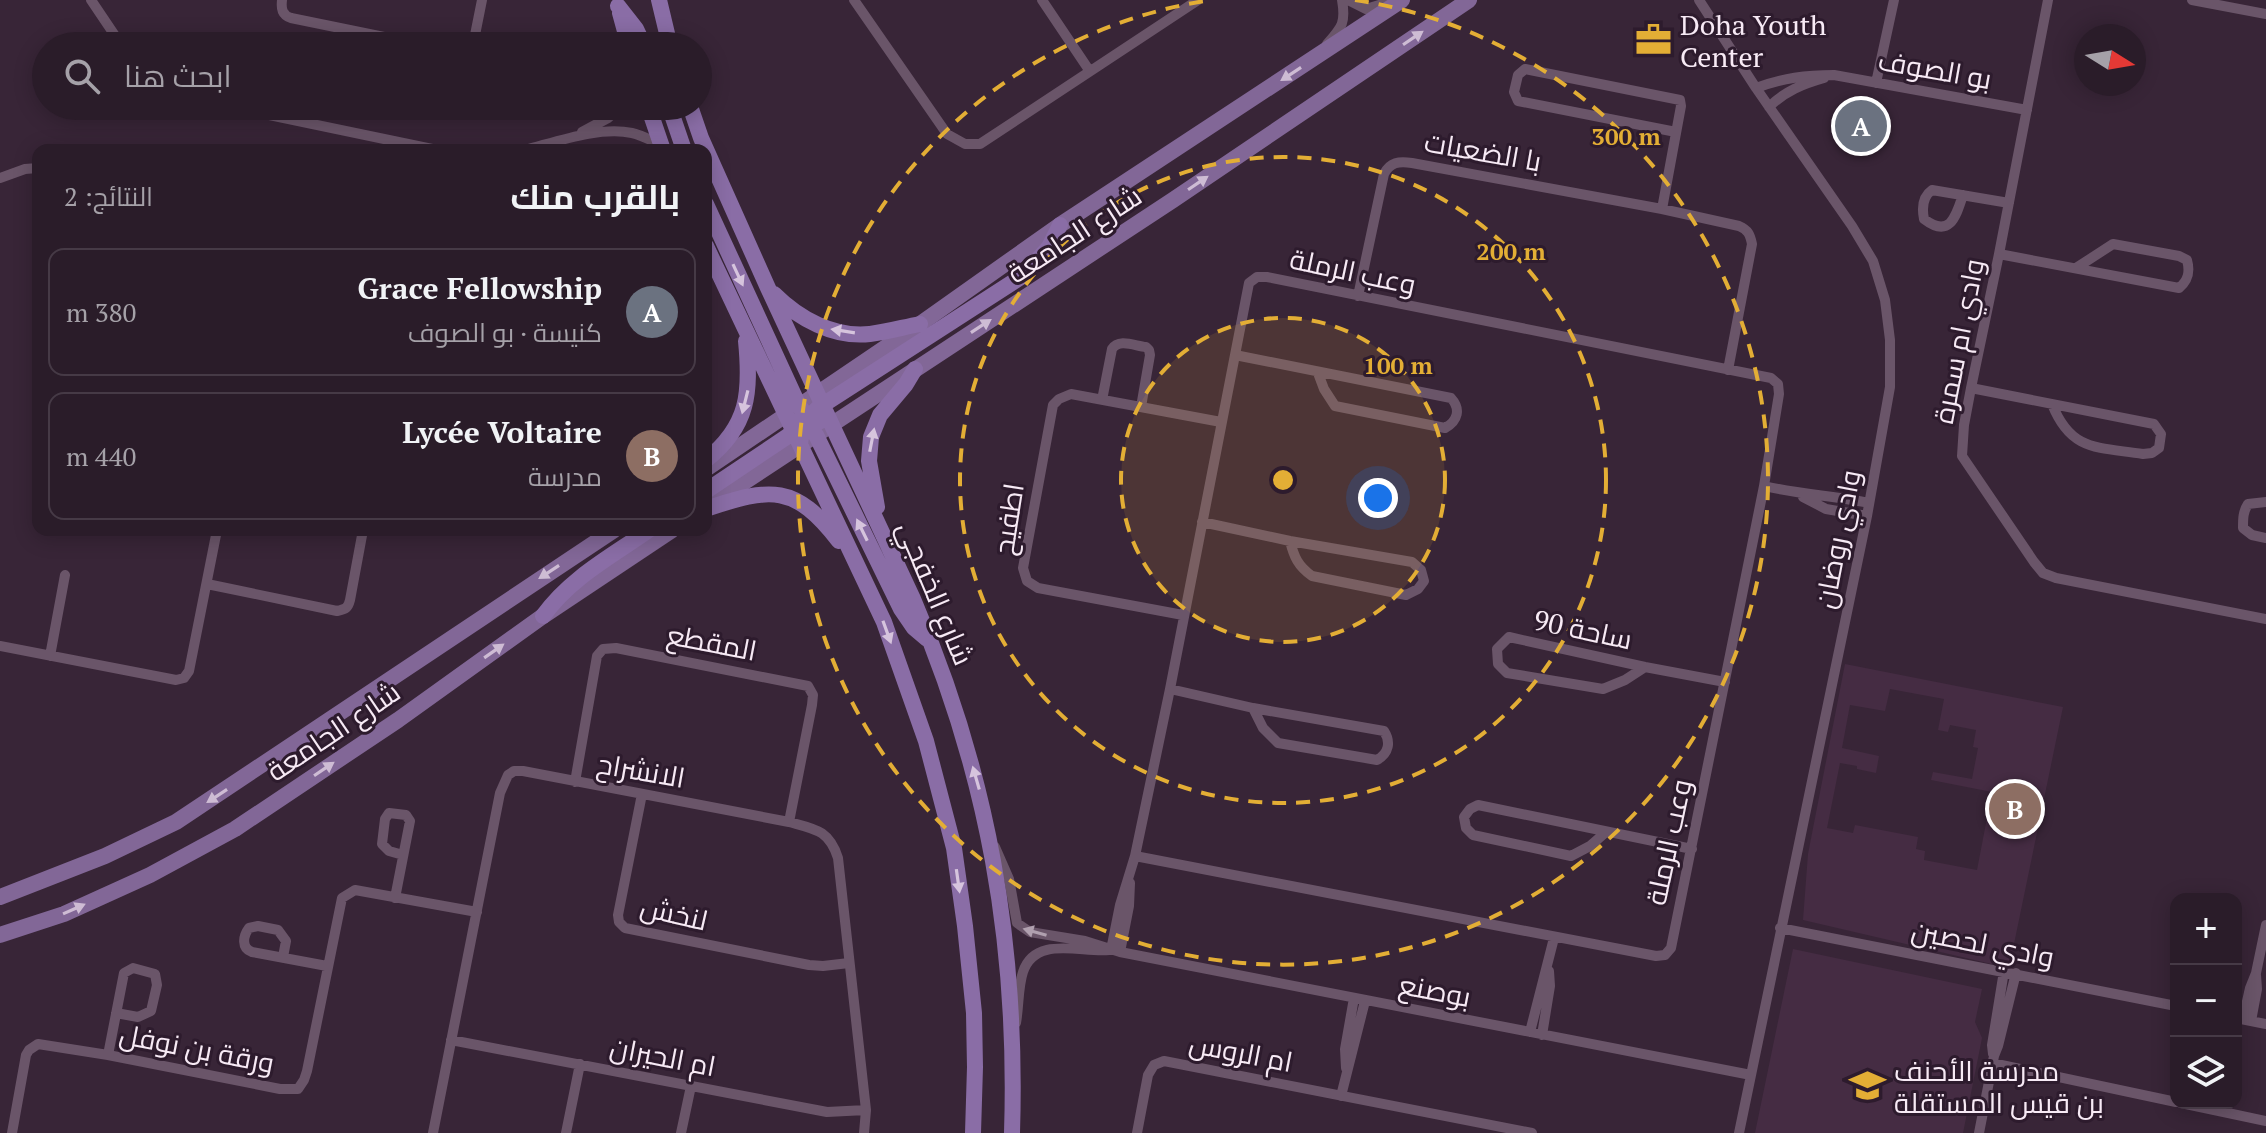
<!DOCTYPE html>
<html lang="ar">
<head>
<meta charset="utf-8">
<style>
  body { margin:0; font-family:"PT Serif",Cairo,serif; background:#322531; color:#f1f3f6; direction:rtl }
  .controls { position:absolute; right:24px; bottom:24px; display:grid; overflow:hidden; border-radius:16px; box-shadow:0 4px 20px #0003 }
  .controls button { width:72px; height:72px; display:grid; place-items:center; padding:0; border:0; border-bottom:2px solid #463a46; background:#2a1c29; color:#f1f3f6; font:40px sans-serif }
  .compass { position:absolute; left:2074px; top:24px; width:72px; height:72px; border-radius:50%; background:#2a1c29; box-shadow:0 4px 20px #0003; rotate:101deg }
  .you { position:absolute; left:1378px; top:498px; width:28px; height:28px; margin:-20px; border:6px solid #fff; border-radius:50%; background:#1a73e8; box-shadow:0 0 0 12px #1a73e833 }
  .badge { display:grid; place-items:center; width:52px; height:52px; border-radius:50%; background:#2563eb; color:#fff; font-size:26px; font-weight:700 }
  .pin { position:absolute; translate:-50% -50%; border:4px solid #fff; box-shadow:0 2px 8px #0006 }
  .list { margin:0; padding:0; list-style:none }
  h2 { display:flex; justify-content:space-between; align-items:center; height:104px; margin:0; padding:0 32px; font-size:34px }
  h2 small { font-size:26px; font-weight:400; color:#a5a1a8 }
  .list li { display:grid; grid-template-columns:52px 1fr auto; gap:24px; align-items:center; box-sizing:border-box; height:128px; margin:0 16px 16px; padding:0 16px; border:2px solid #463a46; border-radius:16px }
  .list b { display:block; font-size:30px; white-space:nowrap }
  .list p { margin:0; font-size:26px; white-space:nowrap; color:#a5a1a8 }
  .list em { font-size:26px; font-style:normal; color:#a5a1a8 }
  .icon { flex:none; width:44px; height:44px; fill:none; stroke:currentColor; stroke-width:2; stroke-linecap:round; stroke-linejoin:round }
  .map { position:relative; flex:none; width:2266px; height:1133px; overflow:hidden; direction:ltr }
  .search { position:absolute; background:#2a1c29; box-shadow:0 4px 20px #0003; left:32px; top:32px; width:680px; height:88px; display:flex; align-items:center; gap:20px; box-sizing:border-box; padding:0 28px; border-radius:44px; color:#a5a1a8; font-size:30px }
  .panel { position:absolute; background:#2a1c29; box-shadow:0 4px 20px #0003; left:32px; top:144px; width:680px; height:392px; border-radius:16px; direction:rtl }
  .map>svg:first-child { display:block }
</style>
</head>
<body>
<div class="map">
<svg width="2266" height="1133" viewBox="0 0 2266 1133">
  <rect width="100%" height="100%" fill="#382537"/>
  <path fill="#452c43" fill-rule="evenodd" d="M 1845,664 L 2063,707 L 2009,968 L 1803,920 L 1808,854 ZM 1890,689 L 1944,699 L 1938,730 L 1948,732 L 1950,725 L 1976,730 L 1973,747 L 1978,748 L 1972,779 L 1933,772 L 1931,780 L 1992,792 L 1977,870 L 1924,860 L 1925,851 L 1916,849 L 1918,837 L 1855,825 L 1853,833 L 1827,828 L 1840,763 L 1857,766 L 1857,769 L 1876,773 L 1879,756 L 1842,748 L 1850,705 L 1885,711 Z
    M 1793,949 L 1982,989 L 1975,1022 L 1982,1038 L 1963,1133 L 1755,1133 Z"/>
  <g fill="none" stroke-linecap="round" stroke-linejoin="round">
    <path stroke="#6a5569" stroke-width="10" d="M 91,0 L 122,46
      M 282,0 C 281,9 282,15 291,18 L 428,46
      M 854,0 L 947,134 L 965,144 L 980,144 L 1198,0
      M 1042,0 L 1089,70
      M 1348,0 L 1366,9 L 1392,1
      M 1699,0 L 1756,88 L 1852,226 L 1873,261 L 1885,300 L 1890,340 L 1890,387 L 1867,516 L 1739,1133
      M 2048,0 L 1999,254 L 1971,388 L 1964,425 L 1962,456 L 2034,562 L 2043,573 L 2056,578 L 2266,619
      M 2192,0 L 2266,14
      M 1327,44 C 1342,27 1346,23 1342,0
      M 471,46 L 475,35 L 482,0
      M 1876,83 L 1894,0
      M 1756,88 C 1783,78 1806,75 1834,75 L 2027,110
      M 226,106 L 437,150
      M 1769,107 C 1785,91 1803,84 1824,78
      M 582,132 L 608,118 L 621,106
      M 525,150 C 556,142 599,126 632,133 C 642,135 652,141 661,145
      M 0,178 L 25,169 L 38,168
      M 1963,195 C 1956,216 1950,239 1924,219 C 1922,209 1922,197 1932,190 L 2009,203
      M 1662,209 L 1681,106 L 1680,100 L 1525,69 L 1518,75 L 1514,92 L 1518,101 L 1676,132
      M 1999,254 L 2179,288 C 2189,280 2190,271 2187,260 L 2179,256 L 2113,244 L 2076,268
      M 1358,296 L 1384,174 C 1390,162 1399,161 1412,163 L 1662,209 L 1739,226 C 1748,230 1750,234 1752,244 L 1728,370
      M 1235,355 L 1451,398 C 1461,409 1458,421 1445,428 L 1335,406 L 1324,389 L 1318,373
      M 1971,388 L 2154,424 L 2161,434 L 2159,448 L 2152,453 L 2143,454 C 2098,447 2071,452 2052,404
      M 1102,400 L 1112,349 C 1119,338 1135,346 1146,347 L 1149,350 L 1150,355 L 1141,407
      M 1764,486 C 1799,494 1834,496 1869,503
      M 1803,497 L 1826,509 L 1867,516
      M 2266,502 L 2248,504 C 2243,512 2243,518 2243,528 L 2252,535 L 2266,538
      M 1202,522 L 1290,541 L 1412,562 L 1421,570 L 1424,581 L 1418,589 L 1406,595 L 1312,576 C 1298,566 1294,557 1290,541
      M 207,584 L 337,611 C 346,609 348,608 350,600 L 363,530
      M 1183,615 L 1038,588 L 1027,581 L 1023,568 L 1053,405 L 1059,399 L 1071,394 L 1221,422
      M 0,646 L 176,680 L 184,678 L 189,671 L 217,530
      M 50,656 L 65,575
      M 1645,667 L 1625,680 L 1603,689 L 1507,673 L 1498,664 L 1497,649 L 1509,637 L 1645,667 L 1725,682
      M 1170,689 L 1253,708 L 1384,731 C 1391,742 1389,753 1377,760 L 1278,743 L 1263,728 L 1253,708
      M 575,782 L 597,656 L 603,649 L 616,648 L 808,686 L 813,695 L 812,705 L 789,822
      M 642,794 L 618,915 L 619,922 L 625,928 L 809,965 L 823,966 L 849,963
      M 1606,832 L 1590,846 L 1571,856 L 1473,835 L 1466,828 L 1464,817 L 1470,809 L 1478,805 L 1692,849
      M 995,847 L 1009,879 L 1017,923 L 1030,932 L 1085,941 L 1120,952 L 1751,1075
      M 395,898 L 410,821 L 406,815 L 389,813 L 385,819 L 382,844 L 389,851 L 403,855
      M 1780,928 L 2176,1006
      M 1111,950 L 1120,905 L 1135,856 L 1170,689 L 1249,283 L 1257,277 L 1267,277 L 1771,378 L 1778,384 L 1779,394 L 1764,486 L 1671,948 L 1665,955 L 1656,956 L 1135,856
      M 1120,952 L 1129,906 L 1130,883
      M 283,957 L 286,941 L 278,930 L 258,926 L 249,928 C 243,936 241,948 252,952 L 327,966
      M 2236,1018 L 2266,1024
      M 2243,1019 L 2250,988 L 2256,973 L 2266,925
      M 2251,1021 L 2257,989 L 2256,975
      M 1016,1023 C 1019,1006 1018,987 1023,972 C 1035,935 1081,953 1109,950
      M 1530,1032 L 1554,938
      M 1542,1035 L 1550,986 L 1549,971
      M 451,1040 L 827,1112 L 866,1110
      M 1993,1054 L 1992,1045 L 2004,971
      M 108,1055 L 124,973 L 133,968 L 155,974 L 157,985 L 151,1011 L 138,1017 L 116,1013
      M 1992,1063 L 2176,1102
      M 1346,1068 L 1345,1049 L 1354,998
      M 1341,1096 L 1365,1001
      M 2181,1103 L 2266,1121
      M 12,1133 L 26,1055 L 29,1050 L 38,1044 L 108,1055 L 280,1089 L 298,1089 L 304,1080 L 307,1071 L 342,898 L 355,890 L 477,912
      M 433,1133 L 500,793 L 508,775 L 514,771 L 523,771 L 789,822 C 815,829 829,830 838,858 L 866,1110 L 864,1133
      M 566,1133 L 580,1064
      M 681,1133 L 691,1086
      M 1137,1133 L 1148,1075 L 1154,1065 L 1164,1061 L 1532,1133
      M 1979,1133 L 1994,1056 L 1998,1046 L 2016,973"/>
    <path stroke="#826797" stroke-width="16" d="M 706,469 L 920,324 L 1060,225 L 1402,0
      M 711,504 L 1173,200 L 1469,0
      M 0,897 L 105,856 L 176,822 L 614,530
      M 0,935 L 64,914 L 150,875 L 235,829 L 398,720 L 543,616 L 672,530"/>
    <path stroke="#8a6da6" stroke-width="16" d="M 659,0 L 670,46
      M 618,6 L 636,29 L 644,46
      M 620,13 L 629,46
      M 648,106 L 663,150
      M 669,106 L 684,150
      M 690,106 L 701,138 L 768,288 L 913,599 C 988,773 1018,944 1012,1133
      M 706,204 L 799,406 L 806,415 L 819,422
      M 706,246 L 884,622 L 926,741 L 954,848 L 965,926 L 974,1013 L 975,1067 L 973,1133
      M 774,294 C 799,319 834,338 870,334 C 887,332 904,327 920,324
      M 799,420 L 816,435 L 901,609 L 914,628 L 927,639
      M 800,445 C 800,430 807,419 818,408 L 1024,275 L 1049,247 L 1060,225
      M 706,460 C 749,426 751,392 746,341
      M 706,491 L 788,436 L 799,425
      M 877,507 L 869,461 L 871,437 L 880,415 L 906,384 L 915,369
      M 706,509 C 771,487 795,484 839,541
      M 543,616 C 570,578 612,556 649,530"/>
  </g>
  <defs><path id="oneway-solid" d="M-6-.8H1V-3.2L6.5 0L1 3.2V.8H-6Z" transform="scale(2)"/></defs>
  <g fill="#cebcd4">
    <use href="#oneway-solid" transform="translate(1413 38) rotate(-34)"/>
    <use href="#oneway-solid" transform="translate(1291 74) rotate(147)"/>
    <use href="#oneway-solid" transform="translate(1198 183) rotate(-34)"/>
    <use href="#oneway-solid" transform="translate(981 326) rotate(-33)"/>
    <use href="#oneway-solid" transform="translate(549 572) rotate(147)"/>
    <use href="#oneway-solid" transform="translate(494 651) rotate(-35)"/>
    <use href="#oneway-solid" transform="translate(324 769) rotate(-34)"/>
    <use href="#oneway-solid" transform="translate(217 796) rotate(147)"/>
    <use href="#oneway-solid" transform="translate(74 909) rotate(-24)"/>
  </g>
  <g fill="#d6c4dd">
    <use href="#oneway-solid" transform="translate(738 275) rotate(65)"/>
    <use href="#oneway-solid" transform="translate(843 331) rotate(-171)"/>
    <use href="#oneway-solid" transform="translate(745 402) rotate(104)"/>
    <use href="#oneway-solid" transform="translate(872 440) rotate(-79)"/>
    <use href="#oneway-solid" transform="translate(862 530) rotate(-116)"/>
    <use href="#oneway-solid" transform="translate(887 632) rotate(70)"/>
    <use href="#oneway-solid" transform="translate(976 778) rotate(-106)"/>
    <use href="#oneway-solid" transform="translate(958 881) rotate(82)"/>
  </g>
  <use fill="#b0a0af" href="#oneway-solid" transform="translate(1035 932) rotate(-164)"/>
  <circle cx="1283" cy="480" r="162" fill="#e3ae35" fill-opacity=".12"/>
  <g fill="none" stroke="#e3ae35" stroke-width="4" stroke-dasharray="14 10">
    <circle cx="1283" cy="480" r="162"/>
    <circle cx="1283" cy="480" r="323"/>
    <path d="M1355 0A485 485 0 1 1 1211 0"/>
  </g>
  <defs>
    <symbol id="office-bare" viewBox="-9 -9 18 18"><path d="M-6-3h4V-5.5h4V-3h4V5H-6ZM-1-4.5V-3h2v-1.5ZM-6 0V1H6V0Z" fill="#e3ae35" stroke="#2d1b2d" stroke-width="2.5" paint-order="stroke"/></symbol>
    <symbol id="school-bare" viewBox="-9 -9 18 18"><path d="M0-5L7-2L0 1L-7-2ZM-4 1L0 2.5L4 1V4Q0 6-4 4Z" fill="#e3ae35" stroke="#2d1b2d" stroke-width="2.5" paint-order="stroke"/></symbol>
  </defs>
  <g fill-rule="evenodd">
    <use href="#office-bare" x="1628" y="14" width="51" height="51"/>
    <use href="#school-bare" x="1842" y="1060" width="51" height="51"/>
  </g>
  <g text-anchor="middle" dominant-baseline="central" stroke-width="6" stroke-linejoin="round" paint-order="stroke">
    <g font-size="28" fill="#f7eaf5" stroke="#2d1b2d" text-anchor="start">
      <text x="1680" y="24">Doha Youth<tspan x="1680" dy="32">Center</tspan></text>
      <text x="1894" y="1070">مدرسة الأحنف<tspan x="1894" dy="32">بن قيس المستقلة</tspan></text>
    </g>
    <g font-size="28" fill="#f7eaf5" stroke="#2d1b2d">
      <text transform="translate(1935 69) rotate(10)">بو الصوف</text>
      <text transform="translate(1483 151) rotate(10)">با الضعيات</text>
      <text transform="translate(1074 234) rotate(-33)">شارع الجامعة</text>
      <text transform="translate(1353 271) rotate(12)">وعب الرملة</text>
      <text transform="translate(1958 341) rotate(-79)">وادي ام سمرة</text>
      <text transform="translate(1008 519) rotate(-81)">اطفيح</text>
      <text transform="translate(1837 539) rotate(-79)">وادي روضان</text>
      <text transform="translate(936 593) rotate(67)">شارع الخفجي</text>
      <text transform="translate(1583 629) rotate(12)">ساحة 90</text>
      <text transform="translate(712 642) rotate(11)">المقطع</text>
      <text transform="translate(333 731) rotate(-34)">شارع الجامعة</text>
      <text transform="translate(641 770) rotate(10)">الانشراح</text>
      <text transform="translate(1668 842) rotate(-78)">وعب الرملة</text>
      <text transform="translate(674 913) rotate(13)">لنخش</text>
      <text transform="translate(1983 943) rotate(11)">وادي لحصين</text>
      <text transform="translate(1435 990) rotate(11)">بوصنع</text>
      <text transform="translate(197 1048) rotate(11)">ورقة بن نوفل</text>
      <text transform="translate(1241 1052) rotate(11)">ام الروس</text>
      <text transform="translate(663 1056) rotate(11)">ام الحيران</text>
    </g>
  </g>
  <circle cx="1283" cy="480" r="12" fill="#e3ae35" stroke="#2d1b2d" stroke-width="4"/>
  <g font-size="24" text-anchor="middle" font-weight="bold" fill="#e3ae35" stroke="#2d1b2d" stroke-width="6" stroke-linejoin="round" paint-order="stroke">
    <text x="1626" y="145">300 m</text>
    <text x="1511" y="260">200 m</text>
    <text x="1398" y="374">100 m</text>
  </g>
</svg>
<div class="controls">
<button>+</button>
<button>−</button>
<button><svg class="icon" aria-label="layers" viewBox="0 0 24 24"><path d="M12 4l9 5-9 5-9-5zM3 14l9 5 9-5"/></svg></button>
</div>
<svg class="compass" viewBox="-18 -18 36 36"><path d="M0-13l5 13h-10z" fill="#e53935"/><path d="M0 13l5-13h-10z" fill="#a5a1a8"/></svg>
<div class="you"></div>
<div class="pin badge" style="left:1861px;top:126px;background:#6b7280">A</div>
<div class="pin badge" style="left:2015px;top:809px;background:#8d6e63">B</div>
<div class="search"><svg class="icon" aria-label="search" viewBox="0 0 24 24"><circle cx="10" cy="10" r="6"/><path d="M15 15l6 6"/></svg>ابحث هنا</div>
<section class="panel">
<h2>بالقرب منك<small>النتائج: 2</small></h2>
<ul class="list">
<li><span class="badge" style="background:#6b7280">A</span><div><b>Grace Fellowship</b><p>كنيسة · بو الصوف</p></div><em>380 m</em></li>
<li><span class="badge" style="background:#8d6e63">B</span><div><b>Lycée Voltaire</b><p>مدرسة</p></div><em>440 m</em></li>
</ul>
</section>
</div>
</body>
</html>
